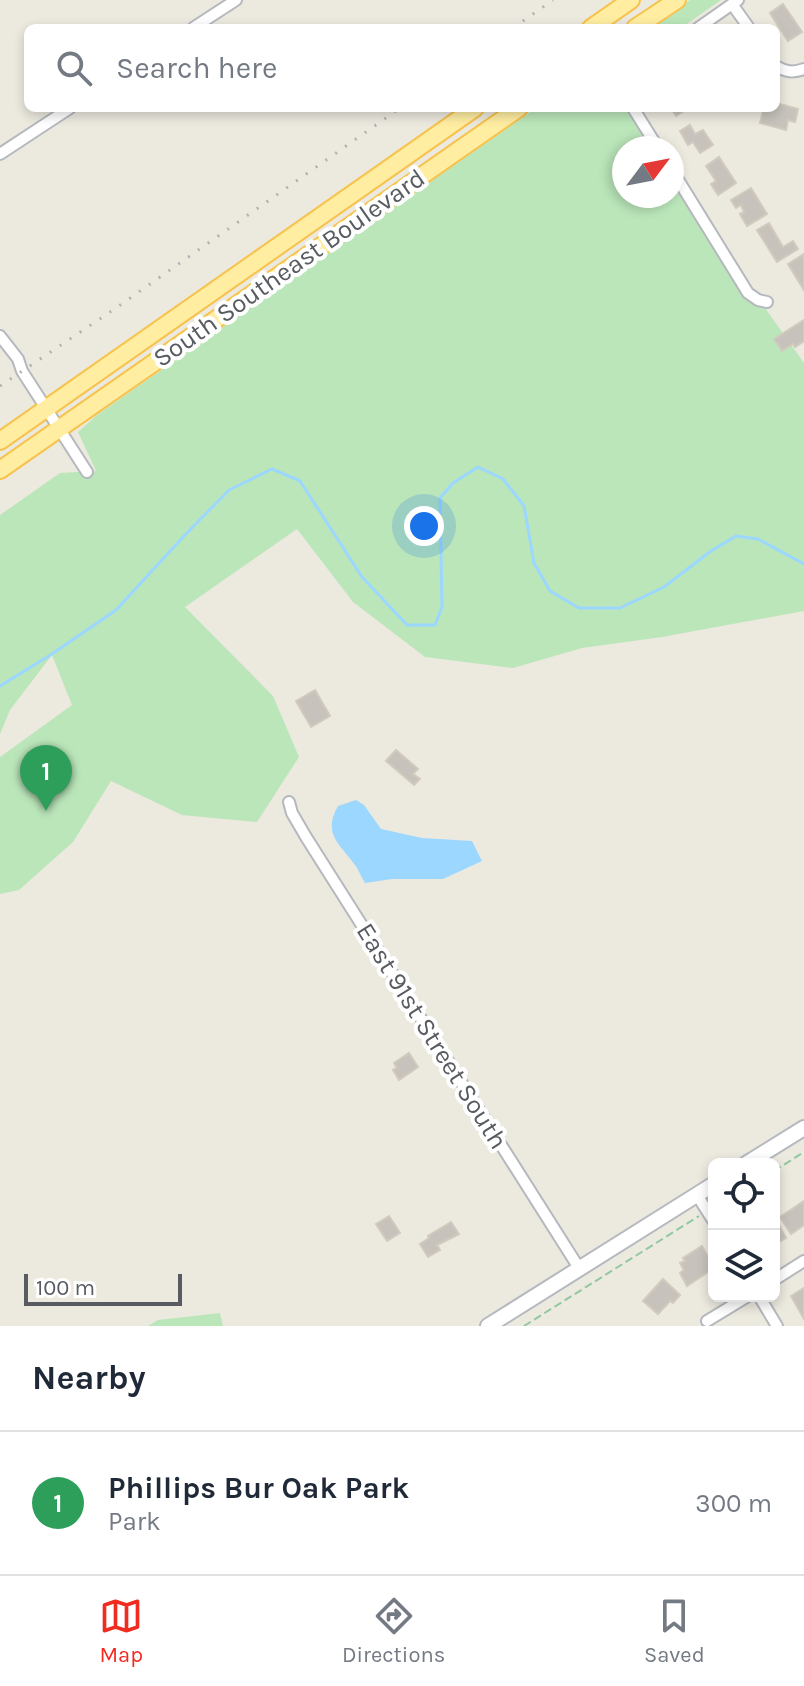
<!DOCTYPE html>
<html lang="en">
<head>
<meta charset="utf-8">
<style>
  body { margin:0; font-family:Karla,sans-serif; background:#f2f2f3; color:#1f2937 }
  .controls { position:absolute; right:24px; bottom:24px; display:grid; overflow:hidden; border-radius:12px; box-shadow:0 4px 12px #0003 }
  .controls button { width:72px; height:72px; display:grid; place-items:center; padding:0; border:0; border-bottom:2px solid #e0e1e3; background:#fff; color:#1f2937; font:40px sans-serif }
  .compass { position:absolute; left:612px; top:136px; width:72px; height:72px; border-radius:50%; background:#fff; box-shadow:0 4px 12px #0003; rotate:58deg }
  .scale { position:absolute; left:24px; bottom:20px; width:158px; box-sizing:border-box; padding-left:8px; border:4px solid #585c61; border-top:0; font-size:22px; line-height:28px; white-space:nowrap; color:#585c61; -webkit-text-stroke:6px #fff; paint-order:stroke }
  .you { position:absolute; left:424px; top:526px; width:28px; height:28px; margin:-20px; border:6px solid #fff; border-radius:50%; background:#1a73e8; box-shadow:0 0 0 12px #1a73e833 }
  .badge { display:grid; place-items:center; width:52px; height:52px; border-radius:50%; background:#f02c21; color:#fff; font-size:26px; font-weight:700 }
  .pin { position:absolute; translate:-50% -66px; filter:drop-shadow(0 2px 4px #0008) }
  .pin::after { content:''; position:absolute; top:42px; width:28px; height:24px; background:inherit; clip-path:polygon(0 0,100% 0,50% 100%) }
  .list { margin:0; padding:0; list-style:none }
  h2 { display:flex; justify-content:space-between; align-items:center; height:104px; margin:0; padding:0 32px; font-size:34px }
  h2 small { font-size:26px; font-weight:400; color:#747a83 }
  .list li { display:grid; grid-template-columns:52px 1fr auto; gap:24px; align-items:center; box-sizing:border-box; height:144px; padding:0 32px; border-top:2px solid #e0e1e3 }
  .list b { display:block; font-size:30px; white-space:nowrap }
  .list p { margin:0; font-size:26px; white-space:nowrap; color:#747a83 }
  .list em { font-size:26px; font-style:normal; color:#747a83 }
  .icon { flex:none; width:44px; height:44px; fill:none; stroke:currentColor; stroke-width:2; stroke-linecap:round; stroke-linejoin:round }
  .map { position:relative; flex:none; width:804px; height:1326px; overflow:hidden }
  .search { position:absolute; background:#fff; box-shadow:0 4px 12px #0003; left:24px; right:24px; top:24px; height:88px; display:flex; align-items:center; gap:20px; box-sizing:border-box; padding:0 28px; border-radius:12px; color:#747a83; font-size:30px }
  .sheet { height:248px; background:#fff }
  nav { display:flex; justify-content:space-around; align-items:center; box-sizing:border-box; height:112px; border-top:2px solid #e0e1e3; background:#fff; font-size:22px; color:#747a83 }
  nav a { display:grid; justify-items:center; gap:4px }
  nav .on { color:#f02c21 }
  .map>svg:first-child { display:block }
</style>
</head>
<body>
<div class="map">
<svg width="804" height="1326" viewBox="0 0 804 1326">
  <rect width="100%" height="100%" fill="#ece9df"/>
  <path fill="#bbe6ba" d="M 690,0 L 721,0 L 681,28 L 650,28 Z
    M 536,108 L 633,108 L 658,148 L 624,148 L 624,196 L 672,196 L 672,170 L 704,222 L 804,363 L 804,611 L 662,637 L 582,648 L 513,668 L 425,657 L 353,602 L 297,529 L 185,607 L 273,696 L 299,757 L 257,822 L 182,815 L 111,781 L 73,842 L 19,890 L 0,894 L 0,757 L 72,705 L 52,655 L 10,710 L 0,734 L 0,515 L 60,473 L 96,471 L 78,432 L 97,415 Z
    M 220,1313 L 223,1326 L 148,1326 L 158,1320 Z"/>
  <path fill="#9cd7ff" d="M 356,800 L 364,805 L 381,829 L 422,838 L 472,841 L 482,861 L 443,879 L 392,879 L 365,883 C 361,877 359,870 355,865 C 340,844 322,834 338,806 Z"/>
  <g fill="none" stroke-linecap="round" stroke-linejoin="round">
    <path stroke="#9cd7ff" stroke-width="3" d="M 0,686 L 52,654 L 116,610 L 184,536 L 229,490 L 272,469 L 300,481 L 362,577 L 407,625 L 435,625 L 442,607 L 440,498 L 453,483 L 478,467 L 503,479 L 524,506 L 534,563 L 550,591 L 579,608 L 620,608 L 664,587 L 711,551 L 736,536 L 758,539 L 804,564"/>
  </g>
  <path fill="#c7c3bc" stroke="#d1cabd" stroke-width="2" d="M 783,4 L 802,32 L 788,41 L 770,13 Z
    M 776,103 L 798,109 L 795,122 L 788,120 L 786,130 L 760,123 L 764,108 L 776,108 Z
    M 671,108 L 689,108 L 676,116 Z
    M 690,125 L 695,134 L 703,130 L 713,145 L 700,153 L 693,142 L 688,145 L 680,131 Z
    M 719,157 L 736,183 L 718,195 L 711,184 L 716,181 L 706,166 Z
    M 751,188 L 767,214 L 747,226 L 740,214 L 744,212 L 741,205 L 736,208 L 731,200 Z
    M 769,223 L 783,247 L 793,241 L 798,249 L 777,262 L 757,230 Z
    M 804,254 L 804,290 L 788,264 Z
    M 804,320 L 804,341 L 795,347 L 793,344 L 782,351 L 774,339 Z
    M 315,690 L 330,716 L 311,727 L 296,701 Z
    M 396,750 L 418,769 L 413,774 L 420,779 L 414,785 L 386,761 Z
    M 409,1053 L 418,1067 L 399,1080 L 393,1070 L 397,1068 L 394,1063 Z
    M 804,1201 L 804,1225 L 791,1234 L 780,1217 Z
    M 389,1216 L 400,1233 L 387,1241 L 376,1224 Z
    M 451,1222 L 459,1234 L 437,1245 L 440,1250 L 428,1257 L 420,1244 L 429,1238 L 428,1236 Z
    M 780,1227 L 786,1238 L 774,1245 L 774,1231 Z
    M 702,1246 L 714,1268 L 687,1286 L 680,1273 L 684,1270 L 680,1263 L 685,1261 L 683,1258 Z
    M 663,1279 L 680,1295 L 673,1303 L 670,1301 L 658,1314 L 643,1301 Z
    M 804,1288 L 804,1319 L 791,1296 Z"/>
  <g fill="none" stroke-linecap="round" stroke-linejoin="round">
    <defs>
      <path id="street" d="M 732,4 L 749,28
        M 193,28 L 236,0
        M 698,28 L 738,0
        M 776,66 C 786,72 793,73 804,69
        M 633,108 L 658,148
        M 0,154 L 70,108
        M 672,170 L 748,293 L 758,300 L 767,302
        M 0,336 L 18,359 L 22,371 L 87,472
        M 289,802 L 292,813 L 306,837 L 579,1268
        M 697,1195 L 714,1222
        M 774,1280 L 804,1261
        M 759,1296 L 777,1326
        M 707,1321 L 748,1296"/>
      <path id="secondary" d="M 746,1164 L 804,1128
        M 488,1326 L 714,1184"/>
      <path id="primary" d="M 591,28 L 631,0
        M 635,28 L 677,0
        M 0,441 L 475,108
        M 0,470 L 519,108"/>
    </defs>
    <use href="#street" stroke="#b5b8bd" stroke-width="14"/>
    <use href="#secondary" stroke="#b5b9bf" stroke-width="18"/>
    <use href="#primary" stroke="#f7c34d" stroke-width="20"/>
    <path stroke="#92c7a0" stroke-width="2" stroke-dasharray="8 4" stroke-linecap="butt" d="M 774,1171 L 804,1152
      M 524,1326 L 699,1216"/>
    <use href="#street" stroke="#fff" stroke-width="10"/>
    <use href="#secondary" stroke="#fff" stroke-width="14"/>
    <use href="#primary" stroke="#ffeda1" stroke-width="16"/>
    <path stroke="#b1b2b2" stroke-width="3" stroke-dasharray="2 10" stroke-linecap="butt" d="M 513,28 L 553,0
      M 0,386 L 116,308 L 400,108"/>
  </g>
  <g text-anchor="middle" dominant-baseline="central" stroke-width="8" stroke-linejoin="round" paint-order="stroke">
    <g font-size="26" fill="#585c61" stroke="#fff">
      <text transform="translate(289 268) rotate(-35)">South Southeast Boulevard</text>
      <text transform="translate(432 1036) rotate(58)">East 91st Street South</text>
    </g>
  </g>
</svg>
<div class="controls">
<button><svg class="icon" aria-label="locate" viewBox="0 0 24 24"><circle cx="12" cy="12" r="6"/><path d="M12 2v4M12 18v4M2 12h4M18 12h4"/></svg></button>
<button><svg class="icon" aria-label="layers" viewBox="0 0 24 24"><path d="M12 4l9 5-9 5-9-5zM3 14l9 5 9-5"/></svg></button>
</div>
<svg class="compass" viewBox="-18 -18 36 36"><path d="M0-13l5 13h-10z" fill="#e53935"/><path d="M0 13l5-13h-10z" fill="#747a83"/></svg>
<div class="scale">100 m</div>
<div class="you"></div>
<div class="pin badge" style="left:46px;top:811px;background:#2e9e5b">1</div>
<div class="search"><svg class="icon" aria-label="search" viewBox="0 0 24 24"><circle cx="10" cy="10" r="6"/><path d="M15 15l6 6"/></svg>Search here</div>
</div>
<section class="sheet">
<h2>Nearby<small></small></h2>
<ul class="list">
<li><span class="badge" style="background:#2e9e5b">1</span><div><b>Phillips Bur Oak Park</b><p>Park</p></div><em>300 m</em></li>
</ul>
</section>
<nav>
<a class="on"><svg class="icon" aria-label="map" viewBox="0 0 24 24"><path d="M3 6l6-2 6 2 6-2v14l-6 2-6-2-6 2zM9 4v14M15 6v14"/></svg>Map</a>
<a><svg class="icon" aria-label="directions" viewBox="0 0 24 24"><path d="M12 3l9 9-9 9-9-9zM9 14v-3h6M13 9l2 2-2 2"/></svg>Directions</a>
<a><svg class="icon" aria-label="saved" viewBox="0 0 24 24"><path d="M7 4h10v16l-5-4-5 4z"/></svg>Saved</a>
</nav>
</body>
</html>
